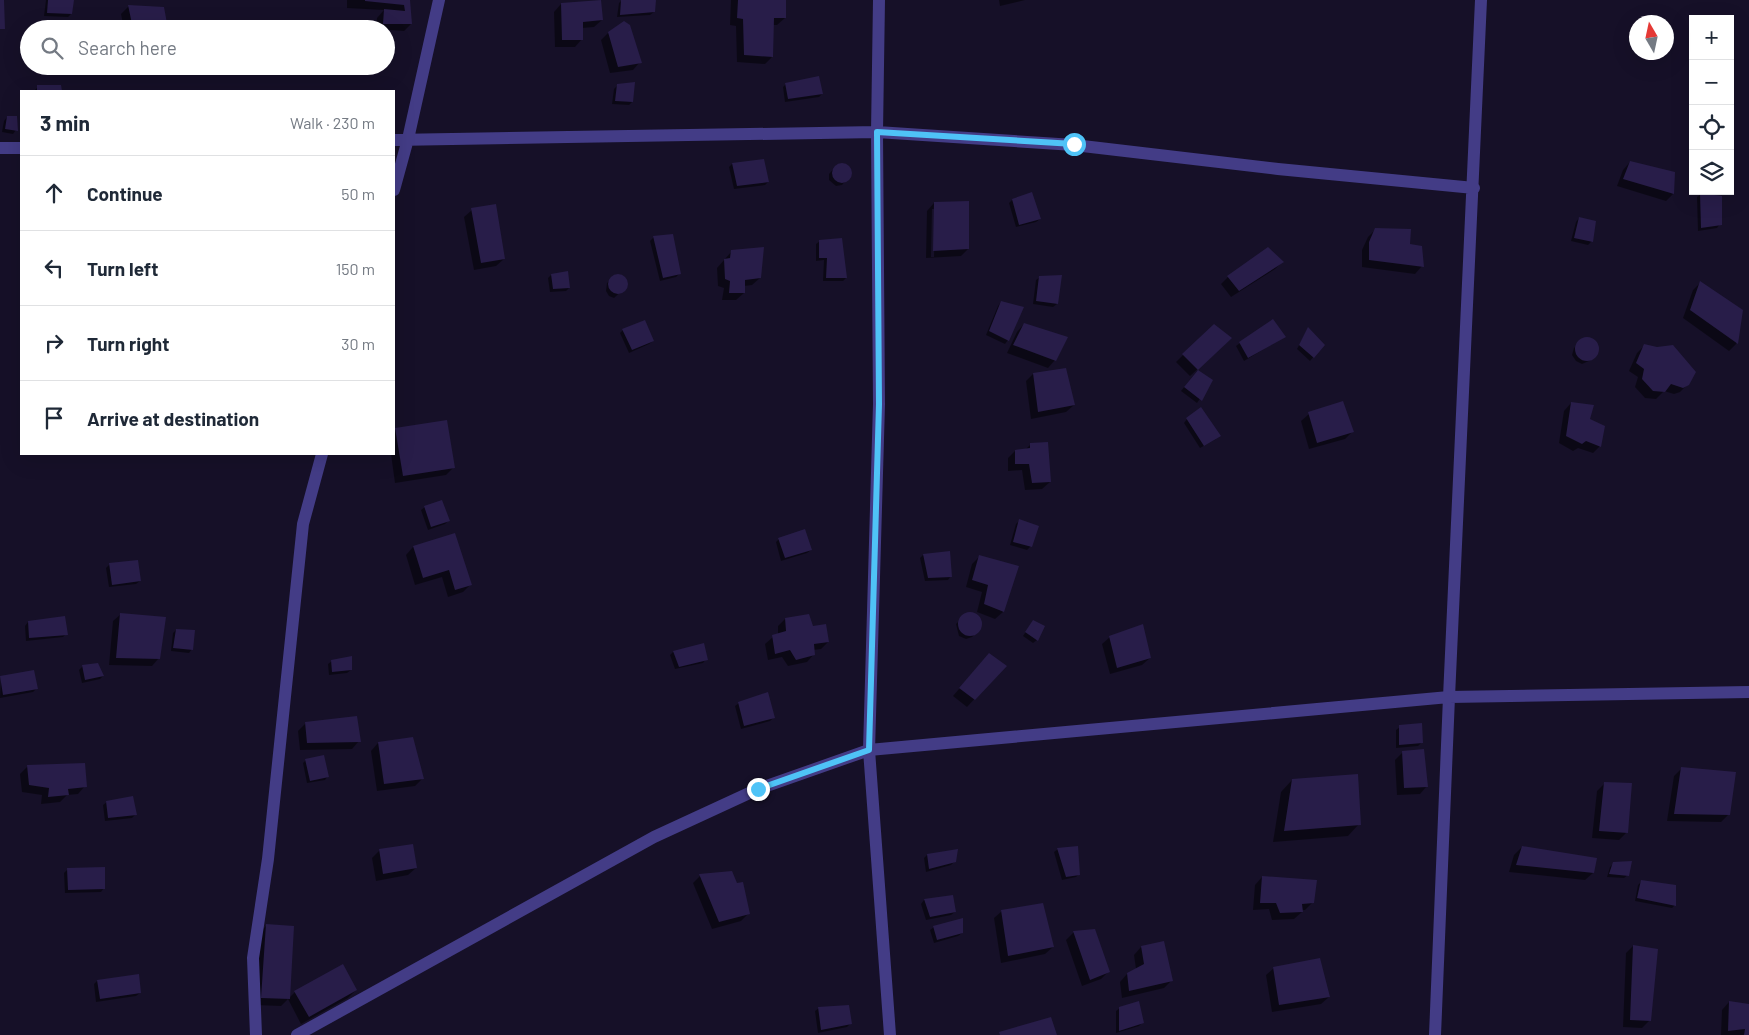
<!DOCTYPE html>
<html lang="en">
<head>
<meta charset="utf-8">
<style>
  body { margin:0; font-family:Barlow,sans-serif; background:#f2f2f3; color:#1f2937 }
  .controls { position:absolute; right:15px; top:15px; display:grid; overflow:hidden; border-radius:0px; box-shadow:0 5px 20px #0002 }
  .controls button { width:45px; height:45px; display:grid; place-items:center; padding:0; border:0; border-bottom:1px solid #e0e1e3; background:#fff; color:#1f2937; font:25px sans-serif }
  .compass { position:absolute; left:1629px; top:15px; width:45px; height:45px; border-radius:50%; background:#fff; box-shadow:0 5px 20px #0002; rotate:351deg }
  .stop { position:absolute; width:15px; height:15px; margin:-11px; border:4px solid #4fc3f7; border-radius:50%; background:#fff }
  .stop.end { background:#4fc3f7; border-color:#fff; box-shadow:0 1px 5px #0008 }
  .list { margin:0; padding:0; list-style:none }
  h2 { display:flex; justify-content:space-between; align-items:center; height:65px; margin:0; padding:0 20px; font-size:21px }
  h2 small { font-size:16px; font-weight:400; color:#747a83 }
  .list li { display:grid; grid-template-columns:32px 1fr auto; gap:15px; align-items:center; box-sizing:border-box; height:75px; padding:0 20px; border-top:1px solid #e0e1e3 }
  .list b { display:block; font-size:19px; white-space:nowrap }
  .list em { font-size:16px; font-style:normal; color:#747a83 }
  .icon { flex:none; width:28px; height:28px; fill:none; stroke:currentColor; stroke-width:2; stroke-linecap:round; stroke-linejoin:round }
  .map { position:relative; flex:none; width:1749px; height:1035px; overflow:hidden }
  .search { position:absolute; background:#fff; box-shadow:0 5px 20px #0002; left:20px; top:20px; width:375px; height:55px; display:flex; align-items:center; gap:12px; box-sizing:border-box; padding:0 18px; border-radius:28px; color:#747a83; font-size:19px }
  .panel { position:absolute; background:#fff; box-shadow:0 5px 20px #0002; left:20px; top:90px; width:375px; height:365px; border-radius:0px }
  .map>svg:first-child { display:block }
</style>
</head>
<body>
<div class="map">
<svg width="1749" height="1035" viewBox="0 0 1749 1035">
  <rect width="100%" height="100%" fill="#161028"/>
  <path fill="#0007" fill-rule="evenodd" d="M 46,0 L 72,0 L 71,14 L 68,17 L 44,16 Z
    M 347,0 L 409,0 L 411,24 L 404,31 L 376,29 L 377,18 L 384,10 L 347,8 Z
    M 622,0 L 654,0 L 654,12 L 650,15 L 617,17 L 619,3 Z
    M 731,0 L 785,0 L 785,18 L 777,25 L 772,25 L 772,57 L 765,64 L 737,62 L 736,26 L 730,25 Z
    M 999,0 L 1025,0 L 1000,6 Z
    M 561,4 L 602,20 L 594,27 L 582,28 L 582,39 L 575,47 L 555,47 L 554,12 Z
    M 129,6 L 167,29 L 124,29 L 121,14 Z
    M 608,33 L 640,62 L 633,70 L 610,73 L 601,40 Z
    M 786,84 L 822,94 L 819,97 L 785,102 L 783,87 Z
    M 618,85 L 632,102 L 629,105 L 612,104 L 614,89 Z
    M 38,87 L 60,87 L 60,91 L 34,91 Z
    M 7,117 L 16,130 L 13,134 L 2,132 L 4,121 Z
    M 763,161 L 768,182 L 765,185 L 734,189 L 729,167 L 732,164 Z
    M 1630,162 L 1673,194 L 1666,201 L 1617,186 L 1623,170 Z
    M 843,164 L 850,169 L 851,174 L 842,185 L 836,186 L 829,180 L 829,174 L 837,165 Z
    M 1701,194 L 1720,224 L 1717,228 L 1698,231 L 1697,197 Z
    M 1012,200 L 1040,219 L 1036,222 L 1016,227 L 1009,203 Z
    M 934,203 L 968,249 L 961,256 L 926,258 L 927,211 ZM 932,209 L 935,209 L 934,257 L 931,257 Z
    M 472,210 L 504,259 L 496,266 L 474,270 L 464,217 Z
    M 1579,218 L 1592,241 L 1588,245 L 1571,241 L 1576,222 Z
    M 1376,229 L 1409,245 L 1422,266 L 1415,274 L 1362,267 L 1362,250 L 1368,237 Z
    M 654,237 L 679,274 L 676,277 L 660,281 L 650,241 Z
    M 840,240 L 846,278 L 843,281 L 823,281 L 824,260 L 816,261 L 816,244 L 820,241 Z
    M 732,251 L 760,278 L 752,285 L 744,286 L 744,293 L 736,300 L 722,300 L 724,288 L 718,286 L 717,268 Z
    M 1282,262 L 1275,269 L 1231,297 L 1221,284 L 1228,277 Z
    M 551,275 L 569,288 L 566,291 L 550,292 L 548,278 Z
    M 617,275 L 622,276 L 626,280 L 627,286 L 614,298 L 609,296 L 606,291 L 607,283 Z
    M 1040,277 L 1057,304 L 1053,307 L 1033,304 L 1036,280 Z
    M 1700,283 L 1742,310 L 1736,344 L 1729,351 L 1683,318 L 1693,290 Z
    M 1001,302 L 1008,340 L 1005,344 L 986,335 L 998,306 Z
    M 1024,324 L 1055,360 L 1048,368 L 1007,353 L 1017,332 Z
    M 1308,329 L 1323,345 L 1310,361 L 1297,349 Z
    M 623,330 L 653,341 L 649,344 L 629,353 L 620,333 Z
    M 1284,337 L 1244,361 L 1236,346 L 1240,343 Z
    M 1583,339 L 1587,339 L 1596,343 L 1597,350 L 1591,360 L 1582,364 L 1576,361 L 1572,355 L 1574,348 Z
    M 1223,346 L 1190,376 L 1176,362 L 1183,355 Z
    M 1644,346 L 1688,384 L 1680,392 L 1674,394 L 1664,391 L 1656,399 L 1645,398 L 1635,387 L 1638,377 L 1629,371 L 1637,353 Z
    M 1197,371 L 1212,381 L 1197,403 L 1181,391 Z
    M 1033,374 L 1074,405 L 1066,412 L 1031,419 L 1026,381 Z
    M 1571,403 L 1589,420 L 1600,446 L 1593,453 L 1578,448 L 1573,451 L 1559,443 L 1564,411 Z
    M 1309,414 L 1352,432 L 1345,439 L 1309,449 L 1301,421 Z
    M 1187,419 L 1216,439 L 1200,448 L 1184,423 Z
    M 396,429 L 454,467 L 446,475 L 395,483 L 391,454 L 394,454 L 394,431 Z
    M 1031,444 L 1050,482 L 1042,489 L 1025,490 L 1022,470 L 1008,471 L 1008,458 L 1015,451 L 1025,450 Z
    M 425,507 L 448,521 L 445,524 L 428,530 L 421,510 Z
    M 1019,521 L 1037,527 L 1030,547 L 1027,550 L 1010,545 L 1016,524 Z
    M 455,535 L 470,585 L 463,592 L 448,597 L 442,577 L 415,585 L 406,555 L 413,547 Z
    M 779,539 L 811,550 L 807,553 L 781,561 L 776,542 Z
    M 923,555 L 951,576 L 948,580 L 925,581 L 920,558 Z
    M 979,557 L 1003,612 L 995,619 L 977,612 L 982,592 L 966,587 L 972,564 Z
    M 110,564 L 140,581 L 136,584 L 109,587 L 106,568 Z
    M 121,614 L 159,658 L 152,666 L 109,665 L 113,621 Z
    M 972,614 L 978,617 L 981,624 L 979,630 L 972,637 L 966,639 L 959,636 L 956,624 L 965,615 Z
    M 785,619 L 812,628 L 828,642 L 821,649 L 813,650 L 814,654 L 807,662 L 788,666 L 782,657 L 768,660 L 765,644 L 773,637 L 778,634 L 778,626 Z
    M 1033,621 L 1037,640 L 1033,643 L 1023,636 Z
    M 28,622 L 66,634 L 63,637 L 26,641 L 25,626 Z
    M 176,630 L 192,649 L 189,653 L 171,651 L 173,633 Z
    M 1110,637 L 1150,658 L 1142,665 L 1110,674 L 1102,644 Z
    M 673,652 L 706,659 L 703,663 L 675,669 L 670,655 Z
    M 332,661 L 351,670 L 347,673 L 329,675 L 328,664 Z
    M 982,662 L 1005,666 L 967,707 L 953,696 Z
    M 83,666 L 103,676 L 100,679 L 82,683 L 79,670 Z
    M 1,677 L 36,689 L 33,692 L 0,698 Z
    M 739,703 L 773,718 L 770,721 L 741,729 L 735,706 Z
    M 306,723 L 359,741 L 352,749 L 300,750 L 298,731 Z
    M 1400,727 L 1421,743 L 1418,746 L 1396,748 L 1396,730 Z
    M 378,743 L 422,779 L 415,786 L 377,791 L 371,751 Z
    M 1403,752 L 1427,786 L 1420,794 L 1397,795 L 1395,760 Z
    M 306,760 L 328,776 L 325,780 L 307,783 L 303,763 Z
    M 28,766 L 85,786 L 78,794 L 67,795 L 60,802 L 41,804 L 42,795 L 22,792 L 20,774 Z
    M 1681,769 L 1728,815 L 1721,822 L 1667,821 L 1674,776 Z
    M 1292,780 L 1359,824 L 1348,836 L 1273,842 L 1281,792 Z
    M 1604,784 L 1626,833 L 1619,840 L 1592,838 L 1597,791 Z
    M 107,802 L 136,814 L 132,818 L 105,821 L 103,805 Z
    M 1522,847 L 1593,873 L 1585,880 L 1509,872 L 1514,855 Z
    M 1058,849 L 1079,874 L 1076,877 L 1062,880 L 1054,852 Z
    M 380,850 L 416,868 L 408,875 L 376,881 L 372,858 Z
    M 927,855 L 955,861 L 951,865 L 926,872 L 924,858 Z
    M 1614,863 L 1628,875 L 1624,878 L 1607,877 L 1610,867 Z
    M 68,869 L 104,888 L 101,892 L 65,893 L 64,873 Z
    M 700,876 L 736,884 L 749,913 L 741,921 L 712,929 L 693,883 Z
    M 1262,877 L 1313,902 L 1305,910 L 1302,910 L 1302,912 L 1294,919 L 1272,920 L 1269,909 L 1253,910 L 1255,885 Z
    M 1641,882 L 1675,905 L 1672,908 L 1635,901 L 1638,885 Z
    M 952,896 L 955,912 L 951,915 L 926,920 L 921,904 L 924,900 Z
    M 1002,911 L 1053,947 L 1045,954 L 1001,963 L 994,918 Z
    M 266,926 L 288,999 L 295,992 L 356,990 L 348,998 L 301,1024 L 288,999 L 281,1006 L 255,1005 L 259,933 Z
    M 934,927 L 962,933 L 958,936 L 934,943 L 930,930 Z
    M 1074,932 L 1108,972 L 1101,979 L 1082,986 L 1066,940 Z
    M 1633,946 L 1650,1020 L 1642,1028 L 1623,1027 L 1626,953 Z
    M 1141,947 L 1171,981 L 1164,988 L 1122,998 L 1120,982 L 1127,974 L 1136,969 L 1134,955 Z
    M 1274,968 L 1329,997 L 1321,1004 L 1272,1012 L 1266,975 Z
    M 97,981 L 140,993 L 136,996 L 96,1002 L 94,984 Z
    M 1729,1002 L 1749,1005 L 1749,1035 L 1721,1035 L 1722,1010 Z
    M 819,1008 L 851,1023 L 847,1027 L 818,1033 L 815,1011 Z
    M 1120,1008 L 1143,1022 L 1139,1026 L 1116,1033 L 1116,1011 Z"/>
  <path fill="#281d49" d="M 0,0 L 4,0 L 5,29 L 0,29 Z
    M 48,0 L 74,0 L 72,14 L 47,13 Z
    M 365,0 L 410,0 L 412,24 L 383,24 L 384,9 L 405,11 L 404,5 L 365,1 Z
    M 601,0 L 603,20 L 583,22 L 583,40 L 562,40 L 561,3 Z
    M 621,0 L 656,0 L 655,12 L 620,15 Z
    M 738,0 L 786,0 L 786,18 L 774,18 L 773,57 L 744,55 L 743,19 L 737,18 Z
    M 128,5 L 164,7 L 168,29 L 146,29 L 151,27 L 150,21 L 132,24 Z
    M 624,21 L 630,25 L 642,63 L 618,67 L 608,32 Z
    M 819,76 L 823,94 L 788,99 L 785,83 Z
    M 635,82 L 633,102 L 615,101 L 617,84 Z
    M 37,85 L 61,85 L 62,91 L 37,91 Z
    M 7,116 L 17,116 L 18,131 L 5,129 Z
    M 764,159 L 769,182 L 737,186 L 732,163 Z
    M 1630,161 L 1675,172 L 1674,194 L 1623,179 Z
    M832 173a10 10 0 1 1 20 0a10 10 0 1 1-20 0Z
    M 1032,192 L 1041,219 L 1019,225 L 1012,199 Z
    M 1700,193 L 1722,196 L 1722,225 L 1701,228 Z
    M 969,201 L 969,249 L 933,251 L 934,202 Z
    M 496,204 L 505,259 L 481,263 L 471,208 Z
    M 1579,217 L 1596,221 L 1593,242 L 1574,238 Z
    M 1375,228 L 1411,229 L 1410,244 L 1422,246 L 1424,267 L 1369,260 L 1369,242 Z
    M 673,234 L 681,274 L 663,278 L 653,236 Z
    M 842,238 L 847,278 L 826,278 L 827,258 L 819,258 L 819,240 Z
    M 764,247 L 761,278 L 745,280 L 745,293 L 729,293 L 730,281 L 725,279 L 724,259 L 730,258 L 731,250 Z
    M 1268,247 L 1284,262 L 1239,291 L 1227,276 Z
    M 568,271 L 570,288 L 553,289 L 551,274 Z
    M608 284a10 10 0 1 1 20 0a10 10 0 1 1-20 0Z
    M 1062,275 L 1058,304 L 1036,301 L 1039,276 Z
    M 1700,281 L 1743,310 L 1738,344 L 1690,310 Z
    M 1001,301 L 1024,307 L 1009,341 L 989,331 Z
    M 1273,319 L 1286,337 L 1248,358 L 1239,342 Z
    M 645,320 L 654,341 L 632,350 L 622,329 Z
    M 1024,323 L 1068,337 L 1056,361 L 1013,345 Z
    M 1214,324 L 1232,338 L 1198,370 L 1213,380 L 1202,401 L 1184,387 L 1198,370 L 1182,354 Z
    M 1308,327 L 1325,345 L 1314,358 L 1299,345 Z
    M1575 349a12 12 0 1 1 24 0a12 12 0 1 1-24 0Z
    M 1644,344 L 1657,347 L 1673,345 L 1696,372 L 1689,385 L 1683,388 L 1671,384 L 1665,392 L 1653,391 L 1642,379 L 1644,369 L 1636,363 Z
    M 1066,368 L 1075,405 L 1038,412 L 1033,373 Z
    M 1343,401 L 1354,432 L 1317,443 L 1308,412 Z
    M 1571,402 L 1594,405 L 1590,419 L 1605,426 L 1601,447 L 1586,441 L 1582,444 L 1566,436 Z
    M 1201,407 L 1221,436 L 1204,446 L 1186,418 Z
    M 447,420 L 455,468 L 403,476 L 395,428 Z
    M 1048,442 L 1051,482 L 1032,483 L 1029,464 L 1015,464 L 1015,450 L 1030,448 L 1030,443 Z
    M 442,500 L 450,521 L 431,527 L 424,506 Z
    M 1019,519 L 1039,526 L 1032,547 L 1013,542 Z
    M 805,529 L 812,550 L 785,558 L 778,538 Z
    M 455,533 L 472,585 L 455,590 L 449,570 L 423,578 L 413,546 Z
    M 950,551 L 952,577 L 928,578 L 923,554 Z
    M 979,555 L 1019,566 L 1004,612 L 984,604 L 988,585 L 972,580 Z
    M 138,560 L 141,581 L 112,585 L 109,563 Z
    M958 624a12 12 0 1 1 24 0a12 12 0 1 1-24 0Z
    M 120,613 L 166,617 L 160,659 L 116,658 Z
    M 809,614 L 813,626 L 826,624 L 829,642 L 814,644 L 815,655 L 796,660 L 790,650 L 775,654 L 772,635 L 786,631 L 785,618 Z
    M 65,616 L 68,635 L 29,638 L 28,621 Z
    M 1033,620 L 1045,626 L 1038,641 L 1025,632 Z
    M 1143,624 L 1151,658 L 1117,668 L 1109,636 Z
    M 176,629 L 195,630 L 193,650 L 173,648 Z
    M 704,643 L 708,660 L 679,667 L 673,651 Z
    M 989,653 L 1007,666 L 975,700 L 959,688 Z
    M 352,656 L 352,670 L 332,672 L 331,660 Z
    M 98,663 L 104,676 L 85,680 L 82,665 Z
    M 34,670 L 38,689 L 3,695 L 0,676 Z
    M 768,692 L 775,718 L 744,726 L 738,702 Z
    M 357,716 L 361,742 L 307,743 L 305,722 Z
    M 1422,723 L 1423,743 L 1399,745 L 1399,725 Z
    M 413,737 L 424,779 L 384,784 L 378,742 Z
    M 1424,749 L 1428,787 L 1404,788 L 1402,751 Z
    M 324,755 L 329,777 L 310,781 L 305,759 Z
    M 85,763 L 87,787 L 68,789 L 69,795 L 48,797 L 49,788 L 29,785 L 27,765 Z
    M 1681,767 L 1736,772 L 1730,815 L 1674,814 Z
    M 1358,774 L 1361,825 L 1284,831 L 1292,779 Z
    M 1604,782 L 1632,783 L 1628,833 L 1599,831 Z
    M 133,796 L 137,815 L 108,818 L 106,801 Z
    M 413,844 L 417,868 L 383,874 L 379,849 Z
    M 1078,846 L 1080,875 L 1066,877 L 1057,848 Z
    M 1522,846 L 1597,858 L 1594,873 L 1516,865 Z
    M 958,849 L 956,862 L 929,869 L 927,854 Z
    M 1632,861 L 1629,876 L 1609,874 L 1613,862 Z
    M 105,867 L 105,889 L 68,890 L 67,868 Z
    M 732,871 L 737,883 L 743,882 L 750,914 L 719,922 L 699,874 Z
    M 1262,876 L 1317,880 L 1314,903 L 1302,904 L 1303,912 L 1280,913 L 1276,903 L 1260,903 Z
    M 1641,880 L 1676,885 L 1676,906 L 1637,898 Z
    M 953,895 L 956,912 L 930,917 L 924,899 Z
    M 1043,903 L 1054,947 L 1008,956 L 1001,910 Z
    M 963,918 L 963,933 L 937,940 L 933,926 Z
    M 266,924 L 294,926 L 290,999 L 261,998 Z
    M 1095,929 L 1110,972 L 1090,980 L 1073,931 Z
    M 1164,941 L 1173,981 L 1129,991 L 1127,973 L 1144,964 L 1141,946 Z
    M 1633,945 L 1658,949 L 1651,1021 L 1630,1020 Z
    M 1320,958 L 1330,997 L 1279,1005 L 1273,967 Z
    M 343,964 L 357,990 L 309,1017 L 294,991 Z
    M 139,974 L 141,993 L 100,999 L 97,980 Z
    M 1139,1001 L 1144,1023 L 1119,1031 L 1119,1007 Z
    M 1729,1001 L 1749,1004 L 1749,1035 L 1744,1035 L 1745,1029 L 1728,1031 Z
    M 849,1005 L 852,1024 L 821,1030 L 818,1007 Z
    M 1051,1017 L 1057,1035 L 1000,1035 L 999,1032 Z"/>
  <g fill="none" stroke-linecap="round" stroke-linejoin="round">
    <path stroke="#433c86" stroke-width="12" d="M 879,0 L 877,132 L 879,404 L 869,750 L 890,1035
      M 394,140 L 877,132 L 1074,145 L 1278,169 L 1474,188
      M 0,148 L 21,148
      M 394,190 L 408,139 L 439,0
      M 256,1035 L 253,958 L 268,859 L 303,524 L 322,454
      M 297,1035 L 654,837 L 758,789 L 869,750 L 1449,697 L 1481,0
      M 1435,1035 L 1449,697 L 1749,692"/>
  </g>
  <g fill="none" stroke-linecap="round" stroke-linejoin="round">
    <path stroke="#4fc3f7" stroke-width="6" d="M 758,789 L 869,750 L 879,404 L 877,132 L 1074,144"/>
  </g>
</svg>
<div class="controls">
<button>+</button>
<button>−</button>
<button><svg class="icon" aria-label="locate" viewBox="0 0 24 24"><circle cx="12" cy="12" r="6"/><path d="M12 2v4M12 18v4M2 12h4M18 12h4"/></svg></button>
<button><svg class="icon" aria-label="layers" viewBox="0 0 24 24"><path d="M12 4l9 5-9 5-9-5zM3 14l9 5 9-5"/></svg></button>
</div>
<svg class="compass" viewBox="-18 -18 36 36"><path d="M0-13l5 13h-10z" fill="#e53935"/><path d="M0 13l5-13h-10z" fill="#747a83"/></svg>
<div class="stop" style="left:1074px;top:144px"></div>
<div class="stop end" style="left:758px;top:789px"></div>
<div class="search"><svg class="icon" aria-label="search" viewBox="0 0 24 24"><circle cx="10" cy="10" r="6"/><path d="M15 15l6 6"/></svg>Search here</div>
<section class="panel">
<h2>3 min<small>Walk · 230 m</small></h2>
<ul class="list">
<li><svg class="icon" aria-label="ahead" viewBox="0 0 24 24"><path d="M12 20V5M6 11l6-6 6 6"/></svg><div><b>Continue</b></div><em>50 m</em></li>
<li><svg class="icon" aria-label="left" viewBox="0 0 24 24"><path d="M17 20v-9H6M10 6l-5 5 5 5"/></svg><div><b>Turn left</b></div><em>150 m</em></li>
<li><svg class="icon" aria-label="right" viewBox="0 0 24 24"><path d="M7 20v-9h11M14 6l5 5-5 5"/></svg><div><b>Turn right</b></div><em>30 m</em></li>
<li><svg class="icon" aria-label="arrive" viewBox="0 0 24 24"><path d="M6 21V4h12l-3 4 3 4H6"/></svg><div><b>Arrive at destination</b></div></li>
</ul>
</section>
</div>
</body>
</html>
